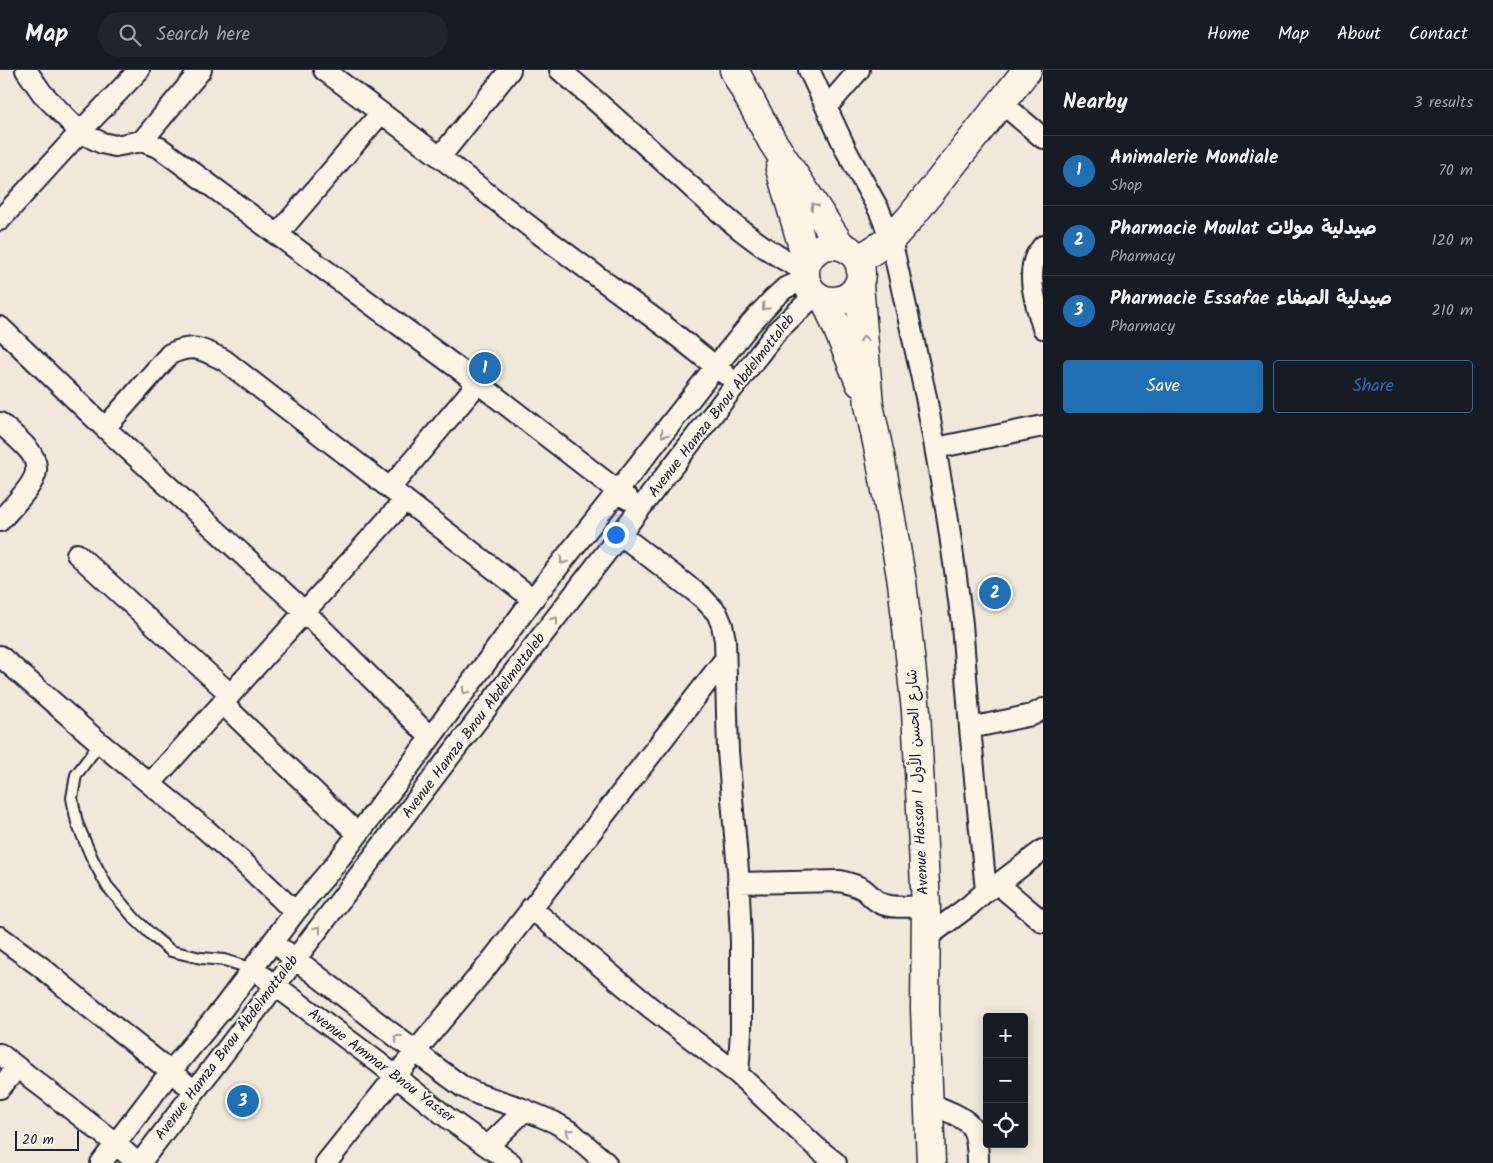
<!DOCTYPE html>
<html lang="en">
<head>
<meta charset="utf-8">
<style>
  body { margin:0; font-family:Kalam,"Playpen Sans Arabic",sans-serif; background:#20242c; color:#f1f3f6 }
  .controls { position:absolute; right:15px; bottom:15px; display:grid; overflow:hidden; border-radius:5px; box-shadow:0 2px 12px #0003 }
  .controls button { width:45px; height:45px; display:grid; place-items:center; padding:0; border:0; border-bottom:1px solid #363941; background:#171b24; color:#f1f3f6; font:25px sans-serif }
  .scale { position:absolute; left:15px; bottom:12px; width:64px; box-sizing:border-box; padding-left:5px; border:2px solid #22223b; border-top:0; font-size:14px; line-height:18px; white-space:nowrap; color:#22223b; -webkit-text-stroke:4px #fcf5e5; paint-order:stroke }
  .you { position:absolute; left:615px; top:464px; width:18px; height:18px; margin:-12px; border:4px solid #fff; border-radius:50%; background:#1a73e8; box-shadow:0 0 0 8px #1a73e833 }
  .badge { display:grid; place-items:center; width:32px; height:32px; border-radius:50%; background:#1f6fb2; color:#fff; font-size:16px; font-weight:700 }
  .pin { position:absolute; translate:-50% -50%; border:2px solid #fff; box-shadow:0 1px 5px #0006 }
  .list { margin:0; padding:0; list-style:none }
  h2 { display:flex; justify-content:space-between; align-items:center; height:65px; margin:0; padding:0 20px; font-size:21px }
  h2 small { font-size:16px; font-weight:400; color:#9ea1a6 }
  .list li { display:grid; grid-template-columns:32px 1fr auto; gap:15px; align-items:center; box-sizing:border-box; height:70px; padding:0 20px; border-top:1px solid #363941 }
  .list b { display:block; font-size:19px; white-space:nowrap }
  .list p { margin:0; font-size:16px; white-space:nowrap; color:#9ea1a6 }
  .list em { font-size:16px; font-style:normal; color:#9ea1a6 }
  .actions { display:flex; gap:10px; padding:15px 20px }
  .actions a { flex:1; padding:11px 0; border:1px solid #1f6fb2; border-radius:5px; text-align:center; font-size:18px; color:#1f6fb2 }
  .actions .main { background:#1f6fb2; color:#fff }
  .icon { flex:none; width:28px; height:28px; fill:none; stroke:currentColor; stroke-width:2; stroke-linecap:round; stroke-linejoin:round }
  .map { position:relative; flex:none; width:1043px; height:1093px; overflow:hidden }
  header { display:flex; align-items:center; gap:30px; box-sizing:border-box; height:70px; padding:0 25px; background:#171b24; border-bottom:1px solid #363941 }
  header strong { font-size:24px }
  nav { display:flex; gap:28px; margin-inline-start:auto; font-size:18px }
  .search { width:350px; height:45px; background:#20242c; display:flex; align-items:center; gap:12px; box-sizing:border-box; padding:0 18px; border-radius:28px; color:#9ea1a6; font-size:19px }
  main { display:flex }
  aside { flex:1; background:#171b24 }
  .map>svg:first-child { display:block }
</style>
</head>
<body>
<header>
<strong>Map</strong>
<div class="search"><svg class="icon" aria-label="search" viewBox="0 0 24 24"><circle cx="10" cy="10" r="6"/><path d="M15 15l6 6"/></svg>Search here</div>
<nav><a>Home</a><a>Map</a><a>About</a><a>Contact</a></nav>
</header>
<main>
<div class="map">
<svg width="1043" height="1093" viewBox="0 0 1043 1093">
  <rect width="100%" height="100%" fill="#efe8db"/>
  <filter id="ink" filterUnits="userSpaceOnUse"><feTurbulence type="fractalNoise" baseFrequency=".02" numOctaves="2"/><feDisplacementMap in="SourceGraphic" scale="10" xChannelSelector="R" yChannelSelector="G"/><feConvolveMatrix kernelMatrix="1 2 1 2 8 2 1 2 1" color-interpolation-filters="sRGB"/></filter>
  <g filter="url(#ink)">
    <g fill="none" stroke-linecap="round" stroke-linejoin="round">
      <defs>
        <path id="lane" d="M 100,673 L 76,705 L 72,728 L 77,753 L 92,788 L 107,816 L 135,849 L 154,867 L 171,881 L 201,888 L 224,890 L 253,899"/>
        <path id="street" d="M 139,0 L 80,62 L 102,73 L 115,76 L 142,71 L 160,78 L 478,313 L 628,429
          M 324,0 L 440,87 L 533,159 L 667,258 L 725,304
          M 560,0 C 600,34 639,69 677,104 C 717,140 755,177 804,200
          M 809,0 L 847,82 L 879,140 L 891,169 L 926,327 L 947,444 L 956,507 L 962,554 L 970,658 L 986,821
          M 1002,33 L 1043,68
          M 827,37 L 859,0
          M 142,71 L 201,0
          M 440,87 L 510,0
          M 0,150 L 80,62 L 42,23 L 26,0
          M 277,165 L 381,43
          M 1043,176 C 1041,179 1037,183 1036,186 C 1026,208 1037,236 1043,258
          M 0,257 L 105,358 L 305,542 L 430,667
          M 0,353 C 9,361 18,368 26,377 C 32,383 37,392 36,401 C 35,415 9,440 0,451
          M 105,358 L 170,284 C 193,273 202,279 224,290 L 533,529
          M 936,378 L 1043,356
          M 390,418 L 478,313
          M 621,465 L 702,527 L 717,543 L 722,555 L 725,570 L 728,681 L 738,801 L 741,872 L 741,962 L 738,1004 L 816,1077 L 836,1093
          M 77,484 L 230,624
          M 0,586 L 100,673 L 205,759 L 246,795 L 295,842
          M 222,633 L 358,764
          M 970,658 L 1032,645 L 1043,639
          M 150,714 L 405,430
          M 738,813 L 840,811 C 848,813 856,815 863,819 C 869,823 874,831 882,834 C 895,839 912,836 926,836
          M 998,814 L 1043,852
          M 531,838 L 651,938 L 738,1004
          M 0,867 L 41,897 L 89,937 L 195,1021
          M 926,868 L 969,836 L 986,821 L 998,814 L 1043,780
          M 285,881 L 433,995 L 463,1017 L 478,1024 L 518,1037 L 554,1052 L 571,1062 L 606,1093
          M 264,907 L 379,993 L 449,1049 L 511,1093
          M 0,984 L 115,1073 L 137,1093
          M 0,1018 L 17,998
          M 928,1033 C 940,1038 961,1045 970,1055 C 977,1063 978,1083 978,1093
          M 488,1076 L 525,1040
          M 101,1093 L 171,1001 L 224,937 L 295,842 L 333,797 L 400,709 L 533,529 L 716,296 L 751,253 L 773,229 L 785,218 L 805,210
          M 140,1093 L 524,589 L 777,261 L 814,226
          M 326,1093 L 415,982 L 488,895 L 725,589"/>
        <path id="secondary" d="M 734,0 L 772,71 L 841,176
          M 780,99 L 807,191
          M805 203a28 28 0 1 1 56 0a28 28 0 1 1-56 0Z
          M 858,190 L 891,169 L 910,148 L 1027,0
          M 859,214 L 869,335 L 880,386 L 902,512 L 916,641 L 926,836 L 925,939 L 931,1093
          M 826,231 L 860,313"/>
      </defs>
      <use href="#lane" stroke="#22223b" stroke-width="14"/>
      <use href="#street" stroke="#22223b" stroke-width="24"/>
      <use href="#secondary" stroke="#22223b" stroke-width="31"/>
      <use href="#lane" stroke="#fcf5e5" stroke-width="10"/>
      <use href="#street" stroke="#fcf5e5" stroke-width="20"/>
      <use href="#secondary" stroke="#fcf5e5" stroke-width="28"/>
    </g>
    <defs><path id="oneway-chevron" d="M-2-3.5L2.5 0L-2 3.5" fill="none" stroke-width="1.6" stroke-linecap="round" stroke-linejoin="round" transform="scale(1.25)"/></defs>
    <g stroke="#9a9698">
      <use href="#oneway-chevron" transform="translate(814 136) rotate(-123)"/>
      <use href="#oneway-chevron" transform="translate(765 237) rotate(133)"/>
      <use href="#oneway-chevron" transform="translate(864 269) rotate(-94)"/>
      <use href="#oneway-chevron" transform="translate(664 364) rotate(128)"/>
      <use href="#oneway-chevron" transform="translate(563 491) rotate(128)"/>
      <use href="#oneway-chevron" transform="translate(555 550) rotate(-52)"/>
      <use href="#oneway-chevron" transform="translate(465 621) rotate(127)"/>
      <use href="#oneway-chevron" transform="translate(318 859) rotate(-52)"/>
      <use href="#oneway-chevron" transform="translate(397 968) rotate(-143)"/>
      <use href="#oneway-chevron" transform="translate(569 1062) rotate(-144)"/>
    </g>
  </g>
  <g text-anchor="middle" dominant-baseline="central" stroke-width="4" stroke-linejoin="round" paint-order="stroke">
    <g font-size="15" fill="#22223b" stroke="#fcf5e5">
      <text transform="translate(722 336) rotate(-52)">Avenue Hamza Bnou Abdelmottaleb</text>
      <text transform="translate(474 656) rotate(-53)">Avenue Hamza Bnou Abdelmottaleb</text>
      <text transform="translate(918 712) rotate(-93)">Avenue Hassan I شارع الحسن الأول</text>
      <text transform="translate(227 978) rotate(-53)">Avenue Hamza Bnou Abdelmottaleb</text>
      <text transform="translate(381 996) rotate(37)">Avenue Ammar Bnou Yasser</text>
    </g>
  </g>
</svg>
<div class="controls">
<button>+</button>
<button>−</button>
<button><svg class="icon" aria-label="locate" viewBox="0 0 24 24"><circle cx="12" cy="12" r="6"/><path d="M12 2v4M12 18v4M2 12h4M18 12h4"/></svg></button>
</div>
<div class="scale">20 m</div>
<div class="you"></div>
<div class="pin badge" style="left:485px;top:298px">1</div>
<div class="pin badge" style="left:995px;top:523px">2</div>
<div class="pin badge" style="left:243px;top:1031px">3</div>
</div>
<aside>
<h2>Nearby<small>3 results</small></h2>
<ul class="list">
<li><span class="badge">1</span><div><b>Animalerie Mondiale</b><p>Shop</p></div><em>70 m</em></li>
<li><span class="badge">2</span><div><b>Pharmacie Moulat صيدلية مولات</b><p>Pharmacy</p></div><em>120 m</em></li>
<li><span class="badge">3</span><div><b>Pharmacie Essafae صيدلية الصفاء</b><p>Pharmacy</p></div><em>210 m</em></li>
</ul>
<div class="actions"><a class="main">Save</a><a>Share</a></div>
</aside>
</main>
</body>
</html>
